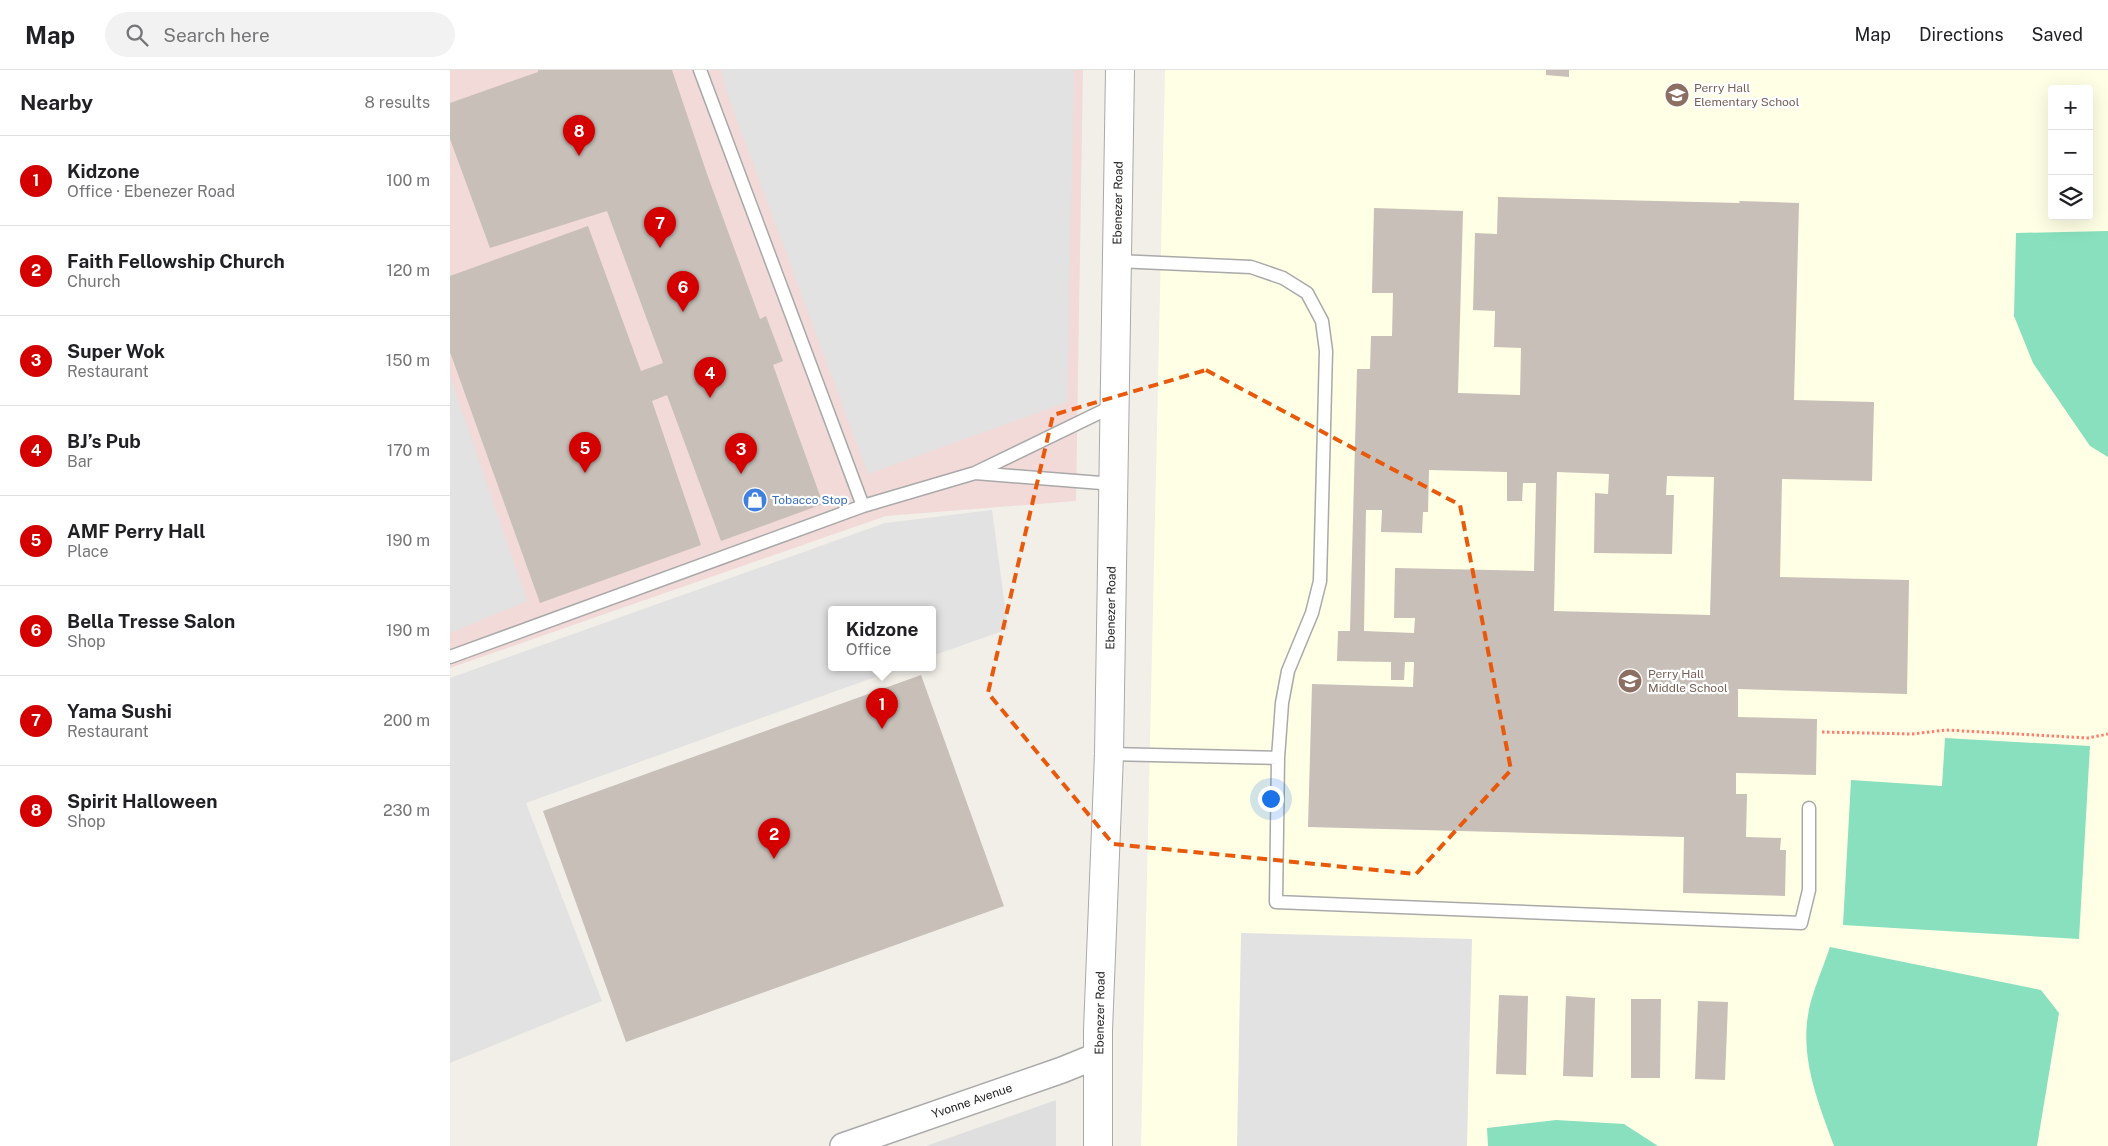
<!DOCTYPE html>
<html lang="en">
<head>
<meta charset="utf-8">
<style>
  body { margin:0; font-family:"Public Sans",sans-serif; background:#f2f2f2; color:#202124 }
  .controls { position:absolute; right:15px; top:15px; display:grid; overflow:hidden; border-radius:5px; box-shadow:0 5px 20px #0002 }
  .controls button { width:45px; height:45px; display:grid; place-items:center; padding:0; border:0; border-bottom:1px solid #e0e0e0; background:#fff; color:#202124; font:25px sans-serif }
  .you { position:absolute; left:820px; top:728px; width:18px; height:18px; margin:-12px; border:4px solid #fff; border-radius:50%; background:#1a73e8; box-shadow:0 0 0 8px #1a73e833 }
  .badge { display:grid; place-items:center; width:32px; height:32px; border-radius:50%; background:#d40000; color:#fff; font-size:16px; font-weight:700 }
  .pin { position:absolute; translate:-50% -41px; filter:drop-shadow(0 1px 2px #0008) }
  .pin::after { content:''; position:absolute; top:26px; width:18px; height:15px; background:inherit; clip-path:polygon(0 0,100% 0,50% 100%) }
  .popup { position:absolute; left:378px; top:536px; width:108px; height:65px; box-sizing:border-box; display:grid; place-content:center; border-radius:5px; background:#fff; filter:drop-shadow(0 1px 4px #0005); font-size:16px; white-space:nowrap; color:#757577 }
  .popup b { font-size:19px; color:#202124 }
  .popup::after { content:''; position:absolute; left:50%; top:100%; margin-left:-10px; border:10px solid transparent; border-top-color:#fff }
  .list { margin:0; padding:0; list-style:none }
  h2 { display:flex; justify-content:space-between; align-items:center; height:65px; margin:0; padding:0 20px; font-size:21px }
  h2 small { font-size:16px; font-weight:400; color:#757577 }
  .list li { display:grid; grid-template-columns:32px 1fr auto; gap:15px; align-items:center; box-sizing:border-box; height:90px; padding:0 20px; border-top:1px solid #e0e0e0 }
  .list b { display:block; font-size:19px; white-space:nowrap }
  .list p { margin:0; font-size:16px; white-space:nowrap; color:#757577 }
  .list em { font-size:16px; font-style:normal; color:#757577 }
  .icon { flex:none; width:28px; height:28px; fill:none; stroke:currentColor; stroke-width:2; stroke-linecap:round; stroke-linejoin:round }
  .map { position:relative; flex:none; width:1658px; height:1076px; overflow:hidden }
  header { display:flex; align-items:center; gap:30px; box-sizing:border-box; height:70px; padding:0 25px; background:#fff; border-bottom:1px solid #e0e0e0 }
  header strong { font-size:24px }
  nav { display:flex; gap:28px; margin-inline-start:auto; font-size:18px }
  .search { width:350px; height:45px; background:#f2f2f2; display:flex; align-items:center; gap:12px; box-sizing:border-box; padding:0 18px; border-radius:28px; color:#757577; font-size:19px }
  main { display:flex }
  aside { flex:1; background:#fff }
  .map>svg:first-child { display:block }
</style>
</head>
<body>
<header>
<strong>Map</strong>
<div class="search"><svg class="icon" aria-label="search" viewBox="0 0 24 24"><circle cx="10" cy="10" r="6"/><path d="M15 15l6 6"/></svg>Search here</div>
<nav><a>Map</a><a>Directions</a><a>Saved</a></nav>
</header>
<main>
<aside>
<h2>Nearby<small>8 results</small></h2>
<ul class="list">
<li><span class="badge">1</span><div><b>Kidzone</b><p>Office · Ebenezer Road</p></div><em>100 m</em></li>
<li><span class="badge">2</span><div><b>Faith Fellowship Church</b><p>Church</p></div><em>120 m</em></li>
<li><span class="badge">3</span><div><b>Super Wok</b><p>Restaurant</p></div><em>150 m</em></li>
<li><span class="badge">4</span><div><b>BJ’s Pub</b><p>Bar</p></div><em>170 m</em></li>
<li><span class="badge">5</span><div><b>AMF Perry Hall</b><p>Place</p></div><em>190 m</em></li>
<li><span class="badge">6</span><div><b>Bella Tresse Salon</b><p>Shop</p></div><em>190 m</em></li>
<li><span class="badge">7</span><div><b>Yama Sushi</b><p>Restaurant</p></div><em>200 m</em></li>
<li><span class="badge">8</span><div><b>Spirit Halloween</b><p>Shop</p></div><em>230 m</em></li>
</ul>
</aside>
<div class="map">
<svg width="1658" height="1076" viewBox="0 0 1658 1076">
  <rect width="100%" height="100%" fill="#f2efe9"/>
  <path fill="#e0dfdf" d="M 606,1030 L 606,1076 L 476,1076 Z"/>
  <path fill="#f2dad9" d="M 0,0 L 633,0 L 626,431 L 436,446 L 0,598 Z"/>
  <path fill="#ffffe5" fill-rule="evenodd" d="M 715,0 L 1658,0 L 1658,1076 L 691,1076 ZM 1602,19 L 1639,19 L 1639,146 L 1602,146 Z"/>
  <path fill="#88e0be" d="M 1658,161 L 1658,387 L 1640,376 L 1583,293 L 1564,246 L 1566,163 Z
    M 1495,668 L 1640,676 L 1629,869 L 1393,855 L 1401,710 L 1492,716 Z
    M 1380,877 L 1591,920 L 1609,943 L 1587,1076 L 1384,1076 C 1367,1029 1347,982 1361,931 C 1366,913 1374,895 1380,877 Z
    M 1106,1050 L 1174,1054 L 1208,1076 L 1038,1076 L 1037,1058 Z"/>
  <path fill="#e2e2e2" d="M 271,0 L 624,0 L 617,332 L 418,404 L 276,20 Z
    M 0,307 L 77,531 L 0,563 Z
    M 542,440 L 558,559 L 482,586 L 482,540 L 382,540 L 382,598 L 450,598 L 76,733 L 152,931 L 0,993 L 0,608 L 435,453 Z
    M 791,863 L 1022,869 L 1017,1076 L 787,1076 Z"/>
  <path fill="#c7bfb8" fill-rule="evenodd" d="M 88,0 L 222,0 L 257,104 L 310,249 L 316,246 L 333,291 L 323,295 L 373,434 L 271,471 L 217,325 L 202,331 L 251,475 L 90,533 L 0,282 L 0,206 L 138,156 L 191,301 L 213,293 L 157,141 L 40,178 L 0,69 L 0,33 L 88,2 Z
    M 1096,0 L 1119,0 L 1119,7 L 1096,5 Z
    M 1048,127 L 1290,133 L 1289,131 L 1349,133 L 1344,330 L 1424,332 L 1422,411 L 1332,409 L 1330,507 L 1459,510 L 1457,624 L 1288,619 L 1288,647 L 1367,649 L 1366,705 L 1286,703 L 1286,724 L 1297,724 L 1296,767 L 1331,768 L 1330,780 L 1336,780 L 1335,826 L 1233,823 L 1234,767 L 858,757 L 862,614 L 963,617 L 964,592 L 955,592 L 954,610 L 941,610 L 941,592 L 887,591 L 888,561 L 900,561 L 907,299 L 920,299 L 921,266 L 942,266 L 943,223 L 922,223 L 924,138 L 1013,141 L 1008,323 L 1070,325 L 1071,278 L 1044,277 L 1045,241 L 1023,240 L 1025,163 L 1047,164 ZM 979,400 L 1057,402 L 1057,431 L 1072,431 L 1073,413 L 1086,413 L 1084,501 L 945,498 L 944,548 L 965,548 L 964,563 L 914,561 L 916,440 L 932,440 L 931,462 L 972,463 L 973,442 L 978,442 ZM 1107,402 L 1159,404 L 1158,424 L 1145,423 L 1144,483 L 1222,484 L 1224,425 L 1216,425 L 1217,406 L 1264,407 L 1260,545 L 1104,541 Z
    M 471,605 L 554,836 L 176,972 L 93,741 Z
    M 1049,925 L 1078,926 L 1076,1005 L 1046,1004 Z
    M 1116,926 L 1145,928 L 1143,1007 L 1113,1006 Z
    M 1181,929 L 1211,929 L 1210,1008 L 1181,1008 Z
    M 1248,931 L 1278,932 L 1275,1010 L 1245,1009 Z"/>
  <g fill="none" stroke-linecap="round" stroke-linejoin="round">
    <defs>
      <path id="service" d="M 250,0 L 413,436 L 525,403 L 663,336
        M 525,403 L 664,414
        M 0,587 L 413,436
        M 659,684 L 828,688 L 832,633 L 838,601 L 862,543 L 870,511 L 876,281 L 872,251 L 857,223 L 833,208 L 801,197 L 667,191
        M 828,688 L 826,832 L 1351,853 L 1359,820 L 1359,738"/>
      <path id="minor" d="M 393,1076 L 612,1000 L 649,985"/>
      <path id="tertiary" d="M 648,1076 L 648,960 L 659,684 L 670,0"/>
    </defs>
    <use href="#service" stroke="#a9a9a9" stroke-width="15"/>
    <use href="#minor" stroke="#a9a9a9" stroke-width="28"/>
    <use href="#tertiary" stroke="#a9a9a9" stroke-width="30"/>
    <path stroke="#fa8072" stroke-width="3" stroke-dasharray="2.5 2.5" stroke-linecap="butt" d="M 1372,662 L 1462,664 L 1496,660 L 1638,668 L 1658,664"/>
    <use href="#service" stroke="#fff" stroke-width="12"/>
    <use href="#minor" stroke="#fff" stroke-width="25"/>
    <use href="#tertiary" stroke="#fff" stroke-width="28"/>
  </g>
  <path fill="none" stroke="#e8590c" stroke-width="4" stroke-dasharray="10 6" stroke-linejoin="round" d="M 756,300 L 1010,435 L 1061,700 L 966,804 L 663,774 L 538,623 L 603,345 Z"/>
  <defs>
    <symbol id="school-disc" viewBox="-11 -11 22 22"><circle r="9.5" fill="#8d6e63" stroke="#fff"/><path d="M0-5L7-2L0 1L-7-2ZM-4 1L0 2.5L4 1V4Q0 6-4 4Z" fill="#fff"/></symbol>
    <symbol id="shop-disc" viewBox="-11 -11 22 22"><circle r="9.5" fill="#3f7fe0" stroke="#fff"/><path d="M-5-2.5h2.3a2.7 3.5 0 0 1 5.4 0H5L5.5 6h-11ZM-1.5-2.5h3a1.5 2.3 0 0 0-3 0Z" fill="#fff"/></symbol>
  </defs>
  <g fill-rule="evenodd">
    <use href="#school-disc" x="1213" y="11" width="28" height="28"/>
    <use href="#shop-disc" x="291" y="416" width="28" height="28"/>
    <use href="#school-disc" x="1166" y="597" width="28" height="28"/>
  </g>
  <g text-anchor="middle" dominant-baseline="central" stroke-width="4.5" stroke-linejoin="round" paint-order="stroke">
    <g font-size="12" fill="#785e54" stroke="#fff" text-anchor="start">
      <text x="1244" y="18">Perry Hall<tspan x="1244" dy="14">Elementary School</tspan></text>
      <text x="1198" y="604">Perry Hall<tspan x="1198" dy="14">Middle School</tspan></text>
    </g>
    <g font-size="12" fill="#222" stroke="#fff">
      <text transform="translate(668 133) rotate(-89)">Ebenezer Road</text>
      <text transform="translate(661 538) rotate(-89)">Ebenezer Road</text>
      <text transform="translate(650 943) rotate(-89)">Ebenezer Road</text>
      <text transform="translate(522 1031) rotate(-19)">Yvonne Avenue</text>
    </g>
    <g font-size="12" fill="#366cbe" stroke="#fff" text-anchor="start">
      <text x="322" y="430">Tobacco Stop</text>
    </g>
  </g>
</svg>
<div class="controls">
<button>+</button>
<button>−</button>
<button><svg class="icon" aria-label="layers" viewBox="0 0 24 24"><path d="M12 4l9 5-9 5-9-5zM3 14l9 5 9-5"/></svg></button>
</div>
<div class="you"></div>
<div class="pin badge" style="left:432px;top:659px">1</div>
<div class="popup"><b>Kidzone</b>Office</div>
<div class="pin badge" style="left:324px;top:789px">2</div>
<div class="pin badge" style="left:291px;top:404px">3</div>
<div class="pin badge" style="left:260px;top:328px">4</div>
<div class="pin badge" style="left:135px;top:403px">5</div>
<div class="pin badge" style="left:233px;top:242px">6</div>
<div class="pin badge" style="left:210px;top:178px">7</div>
<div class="pin badge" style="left:129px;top:86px">8</div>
</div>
</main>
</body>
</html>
